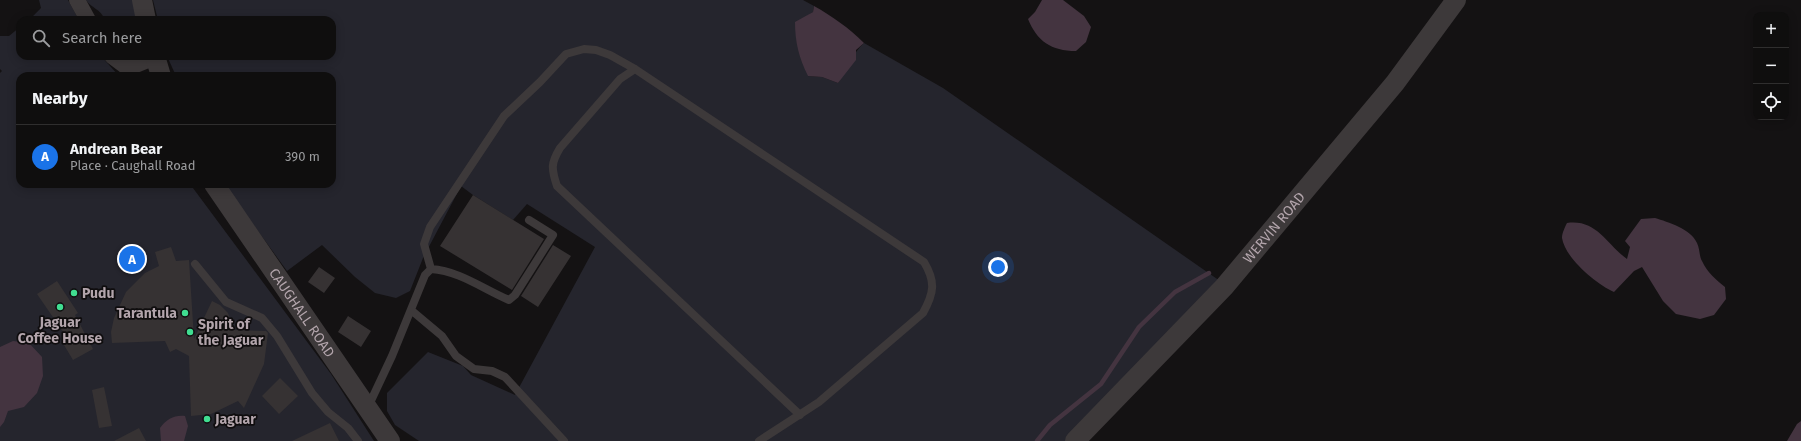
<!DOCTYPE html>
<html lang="en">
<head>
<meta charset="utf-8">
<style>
  body { margin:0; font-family:"Fira Sans",sans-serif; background:#1d1c1c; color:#f1f3f6 }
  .controls { position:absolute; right:12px; top:12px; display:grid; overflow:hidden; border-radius:8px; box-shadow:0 2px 10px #0003 }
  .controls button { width:36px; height:36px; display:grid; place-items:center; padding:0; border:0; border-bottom:1px solid #2f2e2e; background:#0f0e0e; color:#f1f3f6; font:20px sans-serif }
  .you { position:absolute; left:998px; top:267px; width:14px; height:14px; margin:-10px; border:3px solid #fff; border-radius:50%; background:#1a73e8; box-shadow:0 0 0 6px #1a73e833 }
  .badge { display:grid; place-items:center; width:26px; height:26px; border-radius:50%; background:#1a73e8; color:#fff; font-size:13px; font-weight:700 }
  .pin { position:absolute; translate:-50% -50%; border:2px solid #fff; box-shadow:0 1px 4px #0006 }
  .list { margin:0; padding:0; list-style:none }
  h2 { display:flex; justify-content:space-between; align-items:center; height:52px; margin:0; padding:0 16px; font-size:17px }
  h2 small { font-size:13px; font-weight:400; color:#9b9c9e }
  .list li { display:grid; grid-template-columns:26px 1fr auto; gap:12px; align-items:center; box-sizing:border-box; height:64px; padding:0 16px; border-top:1px solid #2f2e2e }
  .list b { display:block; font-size:15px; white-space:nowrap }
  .list p { margin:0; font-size:13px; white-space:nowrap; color:#9b9c9e }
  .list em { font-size:13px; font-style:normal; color:#9b9c9e }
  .icon { flex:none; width:22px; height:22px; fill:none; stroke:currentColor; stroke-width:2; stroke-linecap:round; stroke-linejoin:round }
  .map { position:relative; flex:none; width:1801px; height:441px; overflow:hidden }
  .search { position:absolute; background:#0f0e0e; box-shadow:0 2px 10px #0003; left:16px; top:16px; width:320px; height:44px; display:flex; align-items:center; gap:10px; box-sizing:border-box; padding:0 14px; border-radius:12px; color:#9b9c9e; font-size:15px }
  .panel { position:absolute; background:#0f0e0e; box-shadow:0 2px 10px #0003; left:16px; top:72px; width:320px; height:116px; border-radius:12px }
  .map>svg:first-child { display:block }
</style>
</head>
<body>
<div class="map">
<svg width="1801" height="441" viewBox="0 0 1801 441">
  <rect width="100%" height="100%" fill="#141213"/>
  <path fill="#25252d" d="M 39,0 L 68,0 L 79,20 L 29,20 L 41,8 Z
    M 86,0 L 135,0 L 139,20 L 105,20 C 100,8 92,9 86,0 Z
    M 153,0 L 803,0 L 814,6 L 813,12 L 807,16 L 808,76 L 822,77 L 838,83 C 847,69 852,54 864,43 L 943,88 L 1220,281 L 1070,441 L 419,441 L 395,425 L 387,411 L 387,393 L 428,352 L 463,366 L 471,375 L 515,395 L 595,247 L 527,204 L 513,220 L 473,195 L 461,186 L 423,258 L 410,291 L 396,298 L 375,293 L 355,277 L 322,245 L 287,271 L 224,184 L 332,184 L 332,76 L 176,76 L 167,56 L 332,56 L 332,20 L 158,20 Z
    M 20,27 L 20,56 L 101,56 L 119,76 L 20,76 L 20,184 L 190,184 L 331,374 L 374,441 L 0,441 L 0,73 L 2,71 L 0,69 L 0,36 L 9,36 Z"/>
  <path fill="#443440" d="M 1042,0 L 1063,0 L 1084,16 L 1091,27 L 1086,42 L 1076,51 C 1051,51 1037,41 1028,19 L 1035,12 Z
    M 814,6 C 832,16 849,28 864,43 L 856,50 L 856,60 L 838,83 L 822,77 L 808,76 C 799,58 795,42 795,22 L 813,12 Z
    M 1655,218 C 1668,222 1691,229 1697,243 C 1700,249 1699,256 1702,261 C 1707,272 1716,280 1725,287 L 1726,299 L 1714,315 L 1700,319 L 1676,314 L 1663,301 L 1642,267 L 1634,271 L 1614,292 C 1596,284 1565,258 1562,238 C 1562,233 1565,227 1567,223 C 1597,219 1606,244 1627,259 L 1630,247 L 1625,241 L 1641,219 Z
    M 13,341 L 29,343 L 42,357 L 43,376 L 37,393 L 24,407 L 8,411 L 4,422 L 0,427 L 0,347 Z
    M 185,416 L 188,426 L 184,441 L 161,441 L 160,428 C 167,419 174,415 185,416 Z
    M 1801,421 L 1801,441 L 1787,441 L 1797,424 Z"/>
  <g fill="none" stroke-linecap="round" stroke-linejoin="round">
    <path stroke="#443440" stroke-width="4.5" d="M 1037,441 L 1050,425 L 1101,384 L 1139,327 L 1175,292 L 1209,273"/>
  </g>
  <path fill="#363233" d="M 473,195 L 544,239 L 512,290 L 440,246 Z
    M 553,245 L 571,256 L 538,307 L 521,296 Z
    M 171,247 L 176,261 L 189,260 L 194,339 L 212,301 L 220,305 L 228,313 L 234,330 L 266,331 L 268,333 L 264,364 L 244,408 L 238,401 L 211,414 L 191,416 L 189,356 L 176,349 L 170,352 L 165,341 L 112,343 L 111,332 L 114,318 L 126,292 L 145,273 L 159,266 L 155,252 Z
    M 319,267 L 335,278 L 324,293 L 308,282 Z
    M 57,281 L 78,313 L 75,315 L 93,349 L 73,360 L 64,345 L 70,342 L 37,294 Z
    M 348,316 L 371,331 L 361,347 L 338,332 Z
    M 280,378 L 298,396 L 279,414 L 262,396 Z
    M 104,387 L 112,426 L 99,428 L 92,390 Z
    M 330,423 L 339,441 L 292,441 Z
    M 139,428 L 146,441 L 114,441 Z"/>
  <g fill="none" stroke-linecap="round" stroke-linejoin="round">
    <path stroke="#3d393a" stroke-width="8" d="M 635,69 L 620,79 L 560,148 C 551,163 551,168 557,186 L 800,415
      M 195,264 L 226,302 L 262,318 L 277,336 L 312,393 L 328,412 L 348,428 L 358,441
      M 431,269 L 424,244 L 430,227 L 504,116 L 540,82 L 566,54 L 584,49 L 596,50 L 610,55 L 635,69 L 924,262 C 936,282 934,293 923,313 L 819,402 L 759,441
      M 411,310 L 442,336 L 456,356 L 474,369 L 492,371 L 505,377 L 564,441
      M 368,407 L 392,356 L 425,275 L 431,269 C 460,271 483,289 509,300 L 515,295 L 553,235 L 529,220"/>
    <path stroke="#3d393a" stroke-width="16" d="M 77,0 L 88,20
      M 112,56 L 128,68 L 155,57"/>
    <g stroke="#3d393a" stroke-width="20">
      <path d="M 142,0 L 146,20"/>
      <path d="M 155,56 L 161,76"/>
      <path id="s1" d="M 214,184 L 390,441"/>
      <path id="s2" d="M 1075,441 L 1224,287 L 1395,83 L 1456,0"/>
    </g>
  </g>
  <g fill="#40de91" stroke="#0f0d0e" stroke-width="1.5">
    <circle cx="74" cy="293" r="4"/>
    <circle cx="60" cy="307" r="4"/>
    <circle cx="185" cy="313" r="4"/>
    <circle cx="190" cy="332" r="4"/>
    <circle cx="207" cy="419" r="4"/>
  </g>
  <g text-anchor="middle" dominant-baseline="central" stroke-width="3.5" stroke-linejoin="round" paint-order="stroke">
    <g font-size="14" fill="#b3a5ac" stroke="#0f0d0e">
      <text stroke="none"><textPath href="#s2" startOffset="292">WERVIN ROAD</textPath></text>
      <text stroke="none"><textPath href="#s1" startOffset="156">CAUGHALL ROAD</textPath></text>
    </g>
    <g font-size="14" font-weight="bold" fill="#b3a5ac" stroke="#0f0d0e" text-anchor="start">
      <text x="82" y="293">Pudu</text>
      <text x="177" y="313" text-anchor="end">Tarantula</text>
      <text x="60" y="322" text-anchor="middle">Jaguar<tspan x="60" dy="16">Coffee House</tspan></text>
      <text x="198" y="324">Spirit of<tspan x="198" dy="16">the Jaguar</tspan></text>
      <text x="215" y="419">Jaguar</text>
    </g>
  </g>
</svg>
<div class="controls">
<button>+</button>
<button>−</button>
<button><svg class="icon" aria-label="locate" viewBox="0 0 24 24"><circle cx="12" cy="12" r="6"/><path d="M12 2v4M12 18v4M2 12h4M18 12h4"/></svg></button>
</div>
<div class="you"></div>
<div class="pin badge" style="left:132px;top:259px">A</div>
<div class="search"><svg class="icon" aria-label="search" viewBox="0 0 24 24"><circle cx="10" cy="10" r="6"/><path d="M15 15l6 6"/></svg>Search here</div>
<section class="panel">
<h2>Nearby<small></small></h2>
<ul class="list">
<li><span class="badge">A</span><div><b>Andrean Bear</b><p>Place · Caughall Road</p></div><em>390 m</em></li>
</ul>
</section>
</div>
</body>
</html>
